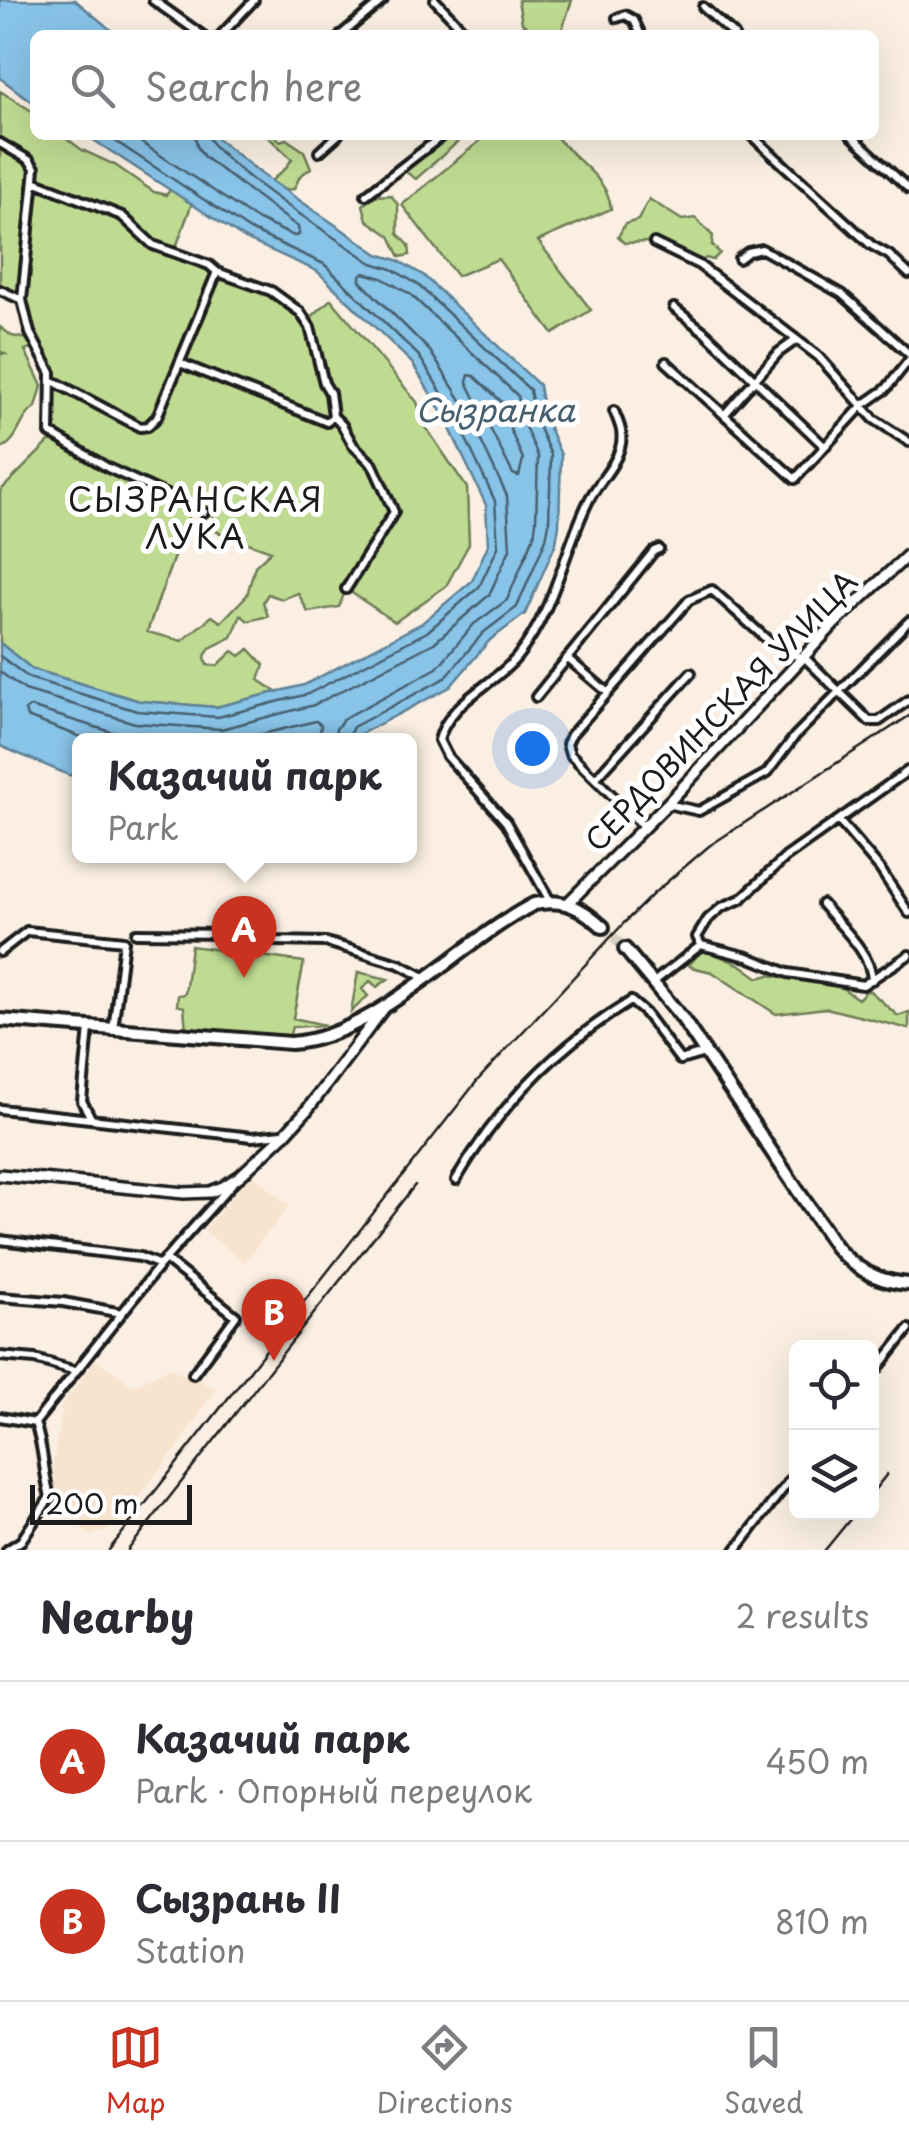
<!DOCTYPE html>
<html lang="en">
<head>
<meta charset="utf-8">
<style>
  body { margin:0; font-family:"Playpen Sans",sans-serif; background:#f2f2f3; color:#2b2b33 }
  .controls { position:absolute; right:30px; bottom:30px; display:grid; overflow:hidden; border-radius:15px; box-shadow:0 10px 40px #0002 }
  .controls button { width:90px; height:90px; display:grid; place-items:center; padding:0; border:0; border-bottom:2px solid #e1e1e2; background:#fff; color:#2b2b33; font:50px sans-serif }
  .scale { position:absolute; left:30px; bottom:25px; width:162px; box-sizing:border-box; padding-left:10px; border:5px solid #1c1c1c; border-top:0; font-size:28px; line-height:35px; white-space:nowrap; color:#1c1c1c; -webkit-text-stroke:8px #fff; paint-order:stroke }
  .you { position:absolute; left:532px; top:748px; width:35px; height:35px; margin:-25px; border:8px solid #fff; border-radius:50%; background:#1a73e8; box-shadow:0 0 0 15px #1a73e833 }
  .badge { display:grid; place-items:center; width:65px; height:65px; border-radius:50%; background:#c8321e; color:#fff; font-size:32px; font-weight:700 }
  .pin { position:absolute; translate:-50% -82px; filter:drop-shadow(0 2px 5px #0008) }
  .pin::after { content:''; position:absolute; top:52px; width:35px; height:30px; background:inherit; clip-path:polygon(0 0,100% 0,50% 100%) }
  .popup { position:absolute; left:72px; top:733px; width:345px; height:130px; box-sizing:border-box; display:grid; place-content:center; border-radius:15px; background:#fff; filter:drop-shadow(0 2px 8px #0005); font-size:32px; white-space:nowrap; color:#7c7c81 }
  .popup b { font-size:38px; color:#2b2b33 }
  .popup::after { content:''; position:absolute; left:50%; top:100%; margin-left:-20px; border:20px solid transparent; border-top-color:#fff }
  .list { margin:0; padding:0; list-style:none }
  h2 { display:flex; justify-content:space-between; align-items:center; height:130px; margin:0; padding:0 40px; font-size:42px }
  h2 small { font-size:32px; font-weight:400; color:#7c7c81 }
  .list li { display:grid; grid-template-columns:65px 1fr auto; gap:30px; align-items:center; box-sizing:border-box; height:160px; padding:0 40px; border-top:2px solid #e1e1e2 }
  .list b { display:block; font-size:38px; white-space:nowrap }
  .list p { margin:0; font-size:32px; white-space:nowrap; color:#7c7c81 }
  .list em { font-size:32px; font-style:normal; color:#7c7c81 }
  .icon { flex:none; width:55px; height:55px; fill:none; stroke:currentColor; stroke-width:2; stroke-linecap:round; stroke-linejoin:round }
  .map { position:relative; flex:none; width:909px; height:1550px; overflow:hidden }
  .search { position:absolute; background:#fff; box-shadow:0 10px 40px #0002; left:30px; right:30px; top:30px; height:110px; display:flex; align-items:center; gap:25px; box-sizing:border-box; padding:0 35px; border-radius:15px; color:#7c7c81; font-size:38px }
  .sheet { height:450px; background:#fff }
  nav { display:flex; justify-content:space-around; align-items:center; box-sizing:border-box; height:140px; border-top:2px solid #e1e1e2; background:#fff; font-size:28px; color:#7c7c81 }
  nav a { display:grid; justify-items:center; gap:5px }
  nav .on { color:#c8321e }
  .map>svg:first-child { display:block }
</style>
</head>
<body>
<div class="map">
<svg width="909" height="1550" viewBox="0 0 909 1550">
  <rect width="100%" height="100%" fill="#faefe2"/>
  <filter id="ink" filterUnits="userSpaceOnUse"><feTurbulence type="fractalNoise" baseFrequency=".01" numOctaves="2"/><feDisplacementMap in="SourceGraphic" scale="20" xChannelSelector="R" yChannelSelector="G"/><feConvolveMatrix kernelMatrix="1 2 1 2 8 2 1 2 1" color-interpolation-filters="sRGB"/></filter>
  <g filter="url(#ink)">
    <path fill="#f7e4ce" d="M 254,1176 L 289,1206 L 244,1262 L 204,1231 L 244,1181 Z
      M 96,1359 L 133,1386 L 169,1368 L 216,1388 L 177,1448 L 113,1528 L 91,1536 L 81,1528 L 84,1510 L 62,1496 L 52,1495 L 49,1486 L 62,1412 L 60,1408 Z"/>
    <path fill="#bfdb92" stroke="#6e7c57" stroke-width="2.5" fill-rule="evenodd" d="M 518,0 L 572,0 L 561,33 L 538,35 L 522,23 Z
      M 0,91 L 35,113 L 35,135 L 62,135 L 82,150 L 115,165 L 154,192 L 166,195 L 171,189 L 192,203 L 174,253 L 209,265 L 217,273 L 271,291 L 307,321 L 331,299 L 417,402 L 425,426 L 467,488 L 469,544 L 446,586 L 395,622 L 346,589 L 339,607 L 308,612 L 298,593 L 282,599 L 268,594 L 263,602 L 268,616 L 248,621 L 241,615 L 232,637 L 210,648 L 205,656 L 207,665 L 217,666 L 233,651 L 240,656 L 249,649 L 264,665 L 259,680 L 277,692 L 216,707 L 140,701 L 32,669 L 0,643 L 0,491 L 49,442 L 60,442 L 50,433 L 51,376 L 37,349 L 25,350 L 42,386 L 36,407 C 18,418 21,440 0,449 L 0,354 L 5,354 L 0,351 L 0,327 L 12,336 L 33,340 L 22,301 L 0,290 ZM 192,506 L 213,515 L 212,530 L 271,551 L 255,566 L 247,595 L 221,622 L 212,616 L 182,641 L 147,632 Z
      M 266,135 L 274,135 L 280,141 L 286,139 L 304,151 L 311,168 L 300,176 L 294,189 L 283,190 L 271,181 L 286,168 L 292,159 Z
      M 456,135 L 481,135 L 462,138 L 416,179 L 406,172 C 418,154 436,142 456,135 Z
      M 487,135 L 555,135 C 572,159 609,177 611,209 L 538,241 L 591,310 L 553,334 L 498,259 L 457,276 L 402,205 Z
      M 391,195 L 398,205 L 398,234 L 409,245 L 410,255 L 400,257 L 390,236 L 367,220 L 363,205 L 374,196 Z
      M 649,199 L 682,220 L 695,218 L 713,236 L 712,245 L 720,253 L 713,260 L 706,258 L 700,262 L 680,250 L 676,253 L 651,242 L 624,243 L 618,237 L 625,224 L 638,220 Z
      M 191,946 L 304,962 L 293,1018 L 325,1025 L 292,1027 L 289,1038 L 186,1030 L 184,1007 L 177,1005 L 178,995 L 185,994 Z
      M 703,949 L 741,965 L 759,978 L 769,975 L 838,985 L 858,999 L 866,991 L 870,991 L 898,1016 L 909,1012 L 909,1029 L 826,1008 L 776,1014 L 712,972 L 691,967 L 689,965 Z
      M 358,972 L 388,979 L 377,987 L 370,981 L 362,989 L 368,996 L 351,1012 Z"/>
    <path fill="#88c3e8" stroke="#5d8096" stroke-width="2.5" d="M 0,0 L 75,0 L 117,35 L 35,35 L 35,104 L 0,78 Z
      M 86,135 L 213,135 L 264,176 L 378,254 L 397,260 L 423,275 L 539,385 L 544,416 L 561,455 L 559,525 L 556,543 L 525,614 L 490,640 L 450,687 L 349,740 L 79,740 L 79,776 L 69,775 L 0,746 L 0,643 L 32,669 L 140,701 L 216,707 L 304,685 L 422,623 L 472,581 L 488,545 L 486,505 L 444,416 L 412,363 L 317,271 L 245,239 Z"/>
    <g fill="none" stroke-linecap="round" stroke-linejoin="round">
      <path stroke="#475f6e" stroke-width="2.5" d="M 130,135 L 256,219 L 294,236 L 299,235 L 298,227 L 204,157 L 197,146 L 195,135
        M 208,135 C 211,159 345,244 372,263 L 392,269 L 417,284 L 530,390 L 535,419 L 551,455 L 549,523 L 546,539 L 517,607 L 483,633 L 445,678 L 353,727 L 347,740
        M 469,375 L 474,376 L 504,404 L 509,427 L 523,459 L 519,476 L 513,474 L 467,382 Z
        M 0,656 L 29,678 L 137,711 L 218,717 L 308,694 L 427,632 L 479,587 L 498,547 L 495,501 L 453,411 L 419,356 L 324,264 L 250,230 L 106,135
        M 0,672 L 25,690 L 135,723 L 221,729 L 314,705 L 434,643 L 489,595 L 510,549 L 507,496 L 464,405 L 430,351 L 360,281 L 360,275 L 364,273 L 382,278 L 410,294 L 518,396 L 523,422 L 538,456 L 536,522 L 534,536 L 507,600 L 474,624 L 437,668 L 343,719 L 336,729 L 334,740
        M 89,740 L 27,717 L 25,710 L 30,707 L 131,738 L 160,740
        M 238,740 L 316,721 L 321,725 L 319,740"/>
      <path stroke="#d9cfc4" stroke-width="10" stroke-dasharray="10 5" stroke-linecap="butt" d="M 603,927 L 625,949"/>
      <defs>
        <path id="street" d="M 153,0 L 202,35
          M 435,0 L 468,35
          M 703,7 L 734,35
          M 617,18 L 625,15 L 634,20 L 641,35
          M 221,35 L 254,0
          M 341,35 L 383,0
          M 451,35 L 460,27
          M 751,135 L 871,245 L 889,255 L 909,274
          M 851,135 L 909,189
          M 0,143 L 29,160 L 35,168 L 22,300
          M 319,152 L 338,135
          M 36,182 L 122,216 L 153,245 L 209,265 L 217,272 L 271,291 L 300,312 L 310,327 L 324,383 L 330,393 L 333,416 L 342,425 L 353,445 L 373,465 L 394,512 L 346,589
          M 366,195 L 443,135
          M 654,243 L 699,265 L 818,356 L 874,419 L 909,442
          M 739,259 L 748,252 L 762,249 L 842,294 L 909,354
          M 0,290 L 22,300 L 30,333 L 51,373 L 50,433 L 108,468 L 204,512
          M 674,308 L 706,333 L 823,445
          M 666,362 L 795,479 L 863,405 L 886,389 L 909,360
          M 180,363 L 327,422 L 333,416
          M 51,380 L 140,427 L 148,426 L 157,417 L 217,272
          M 725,414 L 778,353 L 796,340
          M 567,658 L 607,692
          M 536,697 L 654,551 L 659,549
          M 596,778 L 691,673
          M 667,804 L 699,811 L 767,773 L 795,736 L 909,621
          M 839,821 L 880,869 L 909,913
          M 643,826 L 570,754 L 567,744 L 571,735 L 689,600 L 712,590 L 782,653 L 804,657 L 869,721 L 879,721 L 909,700
          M 550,901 L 506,822 L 447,756 L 439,740 C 449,701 493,686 517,657 C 554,611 563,554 588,502 C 597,483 614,469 620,448 C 624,434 620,425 614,411
          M 822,904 C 839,925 871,952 872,980
          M 136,933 L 232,934 L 275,941 L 326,942 L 399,964 L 424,977
          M 701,945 L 697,937 L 708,919 L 722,907 L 741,899 L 786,857 L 909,770
          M 701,945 L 748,957 L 788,973 L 863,985 L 909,955
          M 0,952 L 27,931 L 124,941 L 113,1030
          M 655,981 L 701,945
          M 89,1028 L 82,1101 L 91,1118
          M 0,1109 L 252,1137 L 282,1134
          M 456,1180 C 499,1106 558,1045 631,1001 L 645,1013 L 680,1060 L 704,1053
          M 0,1240 L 140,1257 L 160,1265
          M 165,1259 L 236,1316 L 193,1374
          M 0,1297 L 63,1302 L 122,1313
          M 0,1356 L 35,1359 L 75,1371
          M 872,1376 L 909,1329
          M 0,1417 L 35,1423
          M 7,1550 L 21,1541 L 50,1497 C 43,1472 44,1448 35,1423 L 160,1265 L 232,1184
          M 736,1550 L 796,1472"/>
        <path id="secondary" d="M 568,903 L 667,804 L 834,624 L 909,554
          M 0,1175 L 184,1193 L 210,1192 L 223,1187 L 240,1176 L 285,1134 L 307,1110 L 384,1008"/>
        <path id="primary" d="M 625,949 L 682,1018 L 835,1246 C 854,1269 879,1282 909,1284
          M 0,1020 L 291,1043 C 375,1037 458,943 534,904 C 564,898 581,907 603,927"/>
      </defs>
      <use href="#street" stroke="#1c1c1c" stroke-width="14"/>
      <use href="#secondary" stroke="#1c1c1c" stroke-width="16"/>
      <use href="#primary" stroke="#1c1c1c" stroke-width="18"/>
      <use href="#street" stroke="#fff" stroke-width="6"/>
      <use href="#secondary" stroke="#fff" stroke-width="9"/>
      <use href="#primary" stroke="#fff" stroke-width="10"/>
      <path stroke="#1c1c1c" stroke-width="2.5" d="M 872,1493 L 887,1474
        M 109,1550 L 477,1081 L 624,923 L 654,893 L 709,846 L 909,716
        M 128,1550 L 415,1185
        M 825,1550 L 856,1512"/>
    </g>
  </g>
  <g text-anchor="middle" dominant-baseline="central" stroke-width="10" stroke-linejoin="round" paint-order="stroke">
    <g font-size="30" fill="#1c1c1c" stroke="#fff">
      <text transform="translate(720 710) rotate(-46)">СЕРДОВИНСКАЯ УЛИЦА</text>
    </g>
    <g font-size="32" font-style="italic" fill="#475f6e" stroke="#fff">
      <text x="495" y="409">Сызранка</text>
    </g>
    <g font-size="32" letter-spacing="2.5" fill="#1c1c1c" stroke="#fff">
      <text x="196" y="499">СЫЗРАНСКАЯ<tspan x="196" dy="37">ЛУКА</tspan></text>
    </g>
  </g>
</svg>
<div class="controls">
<button><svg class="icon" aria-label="locate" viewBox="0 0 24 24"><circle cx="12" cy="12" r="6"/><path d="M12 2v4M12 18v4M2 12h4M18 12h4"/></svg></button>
<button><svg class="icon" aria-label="layers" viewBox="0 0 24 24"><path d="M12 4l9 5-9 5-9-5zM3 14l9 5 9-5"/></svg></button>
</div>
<div class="scale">200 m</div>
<div class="you"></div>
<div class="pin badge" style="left:244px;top:978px">A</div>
<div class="popup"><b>Казачий парк</b>Park</div>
<div class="pin badge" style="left:274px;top:1361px">B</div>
<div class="search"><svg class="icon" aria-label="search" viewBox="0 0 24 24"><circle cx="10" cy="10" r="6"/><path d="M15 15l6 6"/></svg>Search here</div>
</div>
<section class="sheet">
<h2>Nearby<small>2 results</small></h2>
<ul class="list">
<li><span class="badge">A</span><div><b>Казачий парк</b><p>Park · Опорный переулок</p></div><em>450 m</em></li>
<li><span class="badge">B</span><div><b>Сызрань II</b><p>Station</p></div><em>810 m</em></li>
</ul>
</section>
<nav>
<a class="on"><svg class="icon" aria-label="map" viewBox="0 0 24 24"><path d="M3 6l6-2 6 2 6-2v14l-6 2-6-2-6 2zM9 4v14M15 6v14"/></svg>Map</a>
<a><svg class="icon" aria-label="directions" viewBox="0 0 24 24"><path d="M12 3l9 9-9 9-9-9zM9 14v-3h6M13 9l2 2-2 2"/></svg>Directions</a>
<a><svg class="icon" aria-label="saved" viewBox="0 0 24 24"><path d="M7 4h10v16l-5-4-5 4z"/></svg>Saved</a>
</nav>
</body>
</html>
